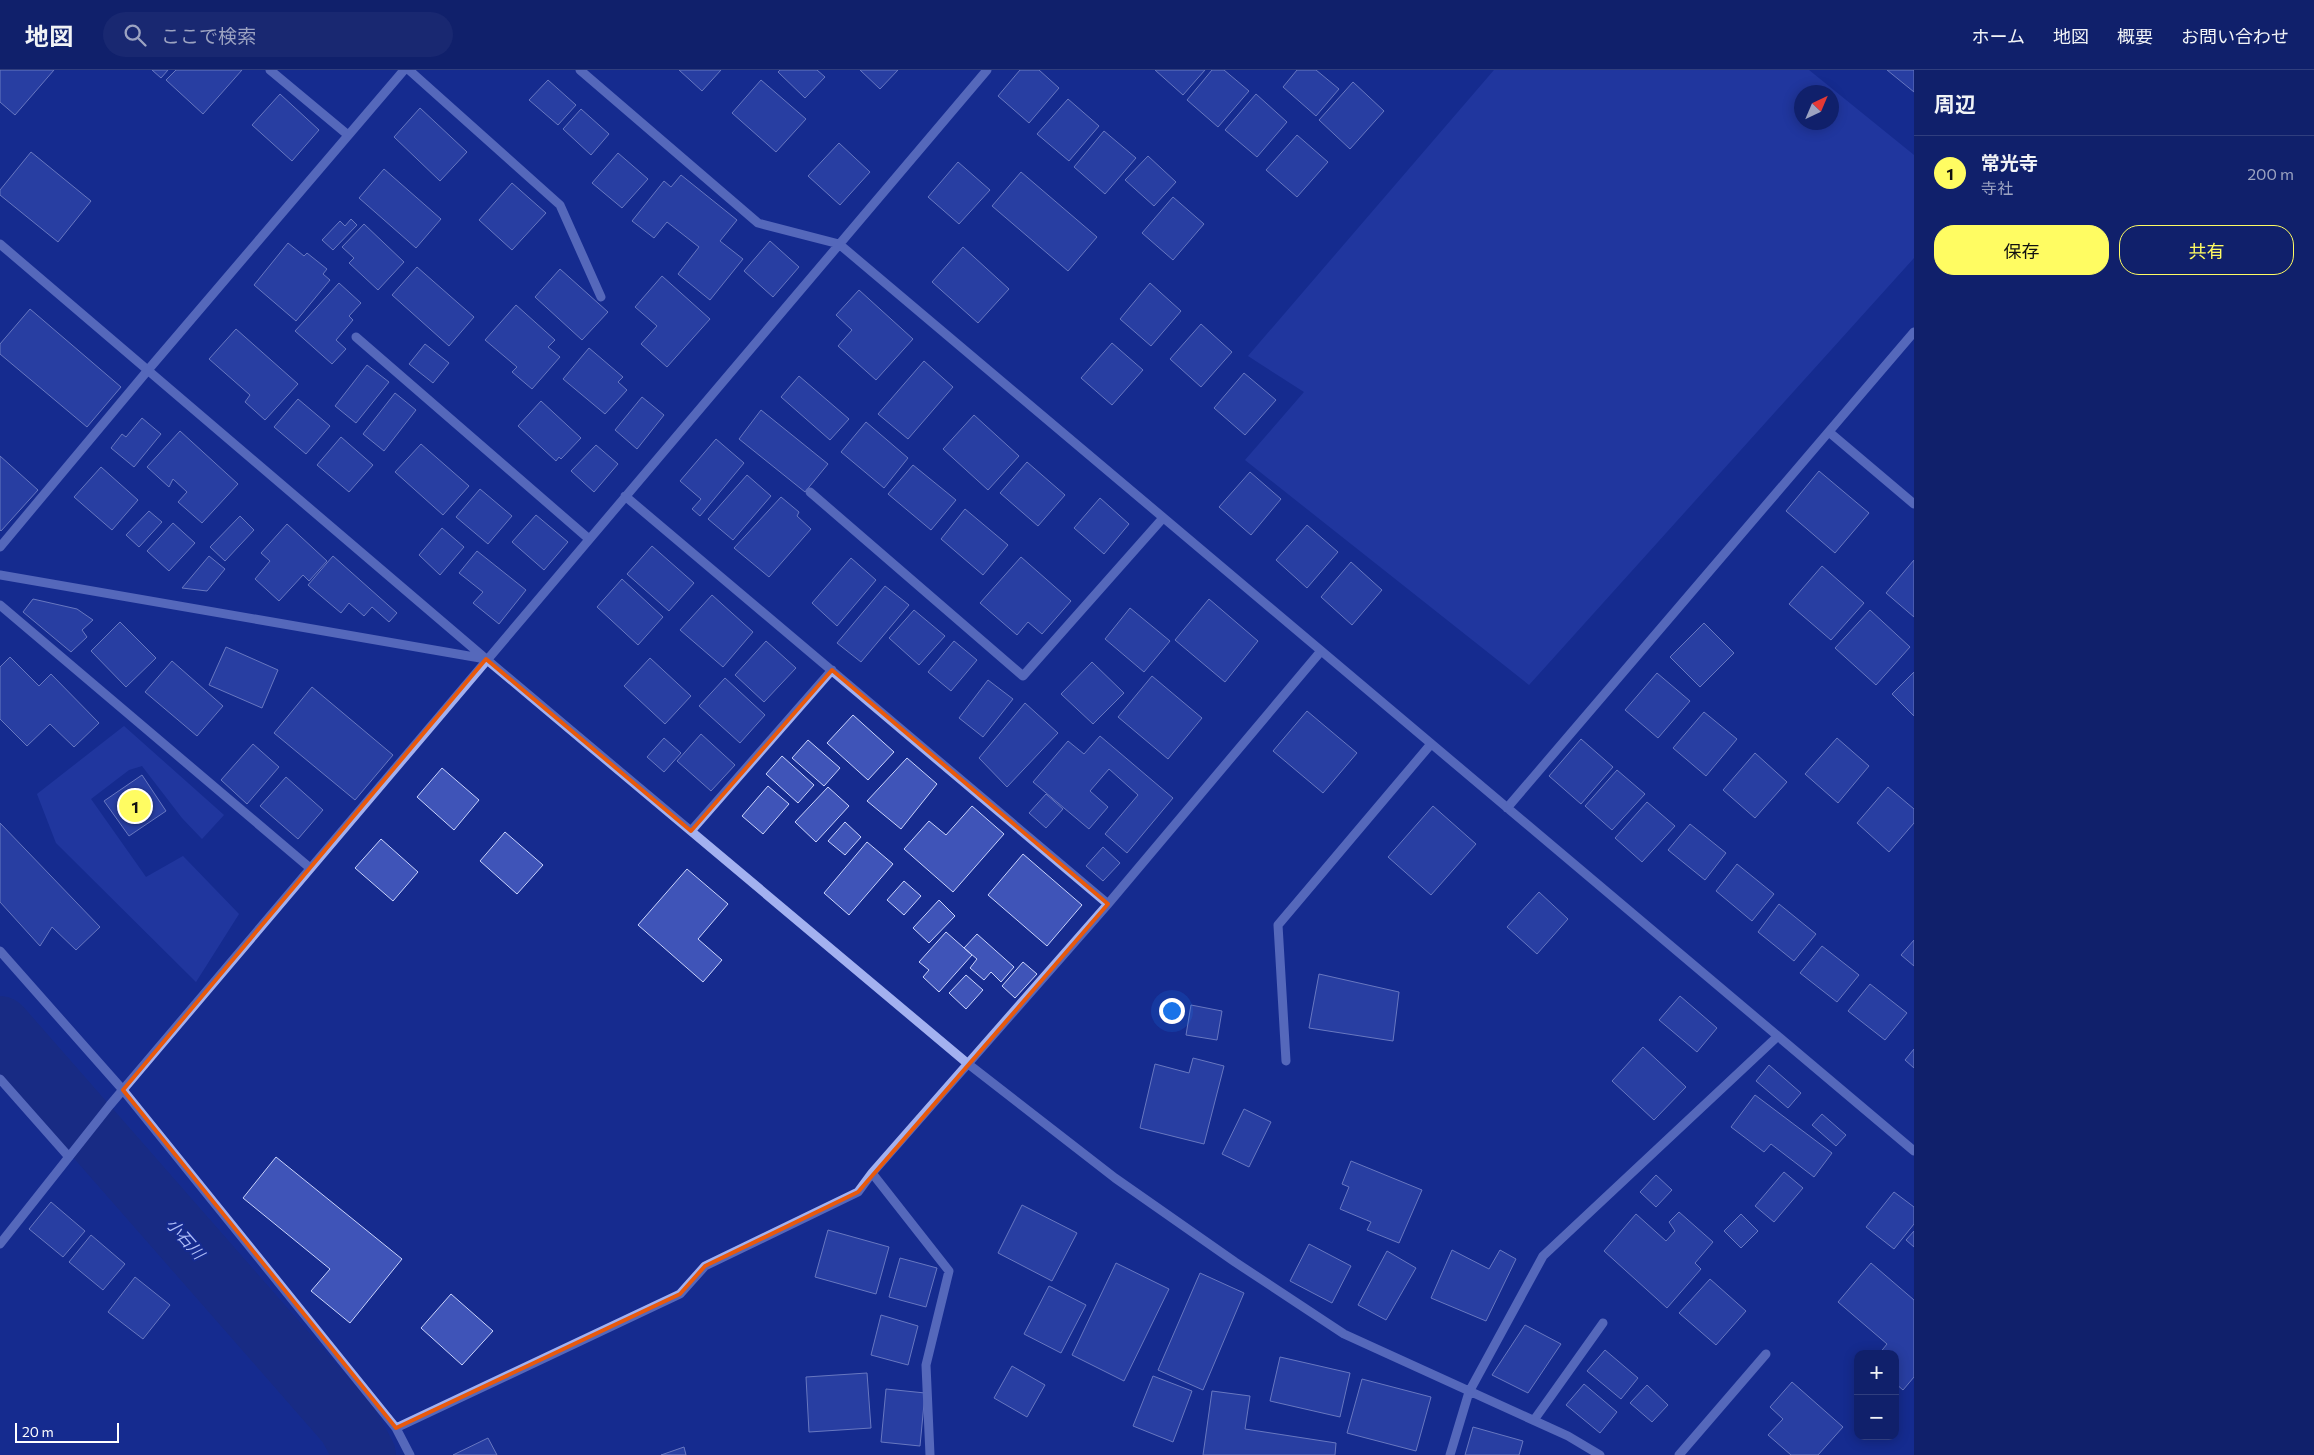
<!DOCTYPE html>
<html lang="ja">
<head>
<meta charset="utf-8">
<style>
  body { margin:0; font-family:Commissioner,"Noto Sans JP",sans-serif; background:#192871; color:#f1f3f6 }
  .controls { position:absolute; right:15px; bottom:15px; display:grid; overflow:hidden; border-radius:10px; box-shadow:0 2px 12px #0003 }
  .controls button { width:45px; height:45px; display:grid; place-items:center; padding:0; border:0; border-bottom:1px solid #303e7e; background:#10206b; color:#f1f3f6; font:25px sans-serif }
  .compass { position:absolute; left:1794px; top:15px; width:45px; height:45px; border-radius:50%; background:#10206b; box-shadow:0 2px 12px #0003; rotate:44deg }
  .scale { position:absolute; left:15px; bottom:12px; width:104px; box-sizing:border-box; padding-left:5px; border:2px solid #fff; border-top:0; font-size:14px; line-height:18px; white-space:nowrap; color:#fff; -webkit-text-stroke:4px #162b8f; paint-order:stroke }
  .you { position:absolute; left:1171px; top:940px; width:18px; height:18px; margin:-12px; border:4px solid #fff; border-radius:50%; background:#1a73e8; box-shadow:0 0 0 8px #1a73e833 }
  .badge { display:grid; place-items:center; width:32px; height:32px; border-radius:50%; background:#fffc62; color:#111; font-size:16px; font-weight:700 }
  .pin { position:absolute; translate:-50% -50%; border:2px solid #fff; box-shadow:0 1px 5px #0006 }
  .list { margin:0; padding:0; list-style:none }
  h2 { display:flex; justify-content:space-between; align-items:center; height:65px; margin:0; padding:0 20px; font-size:21px }
  h2 small { font-size:16px; font-weight:400; color:#9ca3c1 }
  .list li { display:grid; grid-template-columns:32px 1fr auto; gap:15px; align-items:center; box-sizing:border-box; height:75px; padding:0 20px; border-top:1px solid #303e7e }
  .list b { display:block; font-size:19px; white-space:nowrap }
  .list p { margin:0; font-size:16px; white-space:nowrap; color:#9ca3c1 }
  .list em { font-size:16px; font-style:normal; color:#9ca3c1 }
  .actions { display:flex; gap:10px; padding:15px 20px }
  .actions a { flex:1; padding:11px 0; border:1px solid #fffc62; border-radius:20px; text-align:center; font-size:18px; color:#fffc62 }
  .actions .main { background:#fffc62; color:#111 }
  .icon { flex:none; width:28px; height:28px; fill:none; stroke:currentColor; stroke-width:2; stroke-linecap:round; stroke-linejoin:round }
  .map { position:relative; flex:none; width:1914px; height:1385px; overflow:hidden }
  header { display:flex; align-items:center; gap:30px; box-sizing:border-box; height:70px; padding:0 25px; background:#10206b; border-bottom:1px solid #303e7e }
  header strong { font-size:24px }
  nav { display:flex; gap:28px; margin-inline-start:auto; font-size:18px }
  .search { width:350px; height:45px; background:#192871; display:flex; align-items:center; gap:12px; box-sizing:border-box; padding:0 18px; border-radius:28px; color:#9ca3c1; font-size:19px }
  main { display:flex }
  aside { flex:1; background:#10206b }
  .map>svg:first-child { display:block }
</style>
</head>
<body>
<header>
<strong>地図</strong>
<div class="search"><svg class="icon" aria-label="search" viewBox="0 0 24 24"><circle cx="10" cy="10" r="6"/><path d="M15 15l6 6"/></svg>ここで検索</div>
<nav><a>ホーム</a><a>地図</a><a>概要</a><a>お問い合わせ</a></nav>
</header>
<main>
<div class="map">
<svg width="1914" height="1385" viewBox="0 0 1914 1385">
  <rect width="100%" height="100%" fill="#162b8f"/>
  <path fill="#2d44b0" fill-rule="evenodd" d="M 1494,0 L 1809,0 L 1914,85 L 1914,188 L 1529,615 L 1245,390 L 1304,322 L 1248,286 ZM 1802,22 L 1832,22 L 1832,52 L 1802,52 Z
    M 124,656 L 224,745 L 202,769 L 182,748 L 142,696 L 129,700 L 91,729 L 146,807 L 183,786 L 239,844 L 196,912 L 56,773 L 37,724 Z"/>
  <g fill="none" stroke-linecap="round" stroke-linejoin="round">
    <path stroke="#1b2a77" stroke-width="62" d="M 0,957 L 348,1354 L 365,1385"/>
  </g>
  <path fill="#3f54b8" stroke="#cad3fb" d="M 0,0 L 54,0 L 15,45 L 0,32 Z
    M 152,0 L 168,0 L 161,8 Z
    M 176,0 L 242,0 L 203,44 L 166,10 Z
    M 679,0 L 721,0 L 702,21 Z
    M 780,0 L 817,0 L 825,7 L 805,28 L 778,2 Z
    M 860,0 L 898,0 L 880,19 Z
    M 1020,0 L 1039,0 L 1059,18 L 1029,53 L 998,26 Z
    M 1155,0 L 1205,0 L 1183,25 Z
    M 1212,0 L 1224,0 L 1249,21 L 1218,57 L 1187,30 Z
    M 1297,0 L 1316,0 L 1339,19 L 1316,46 L 1283,17 Z
    M 1887,0 L 1914,0 L 1914,22 Z
    M 548,10 L 576,35 L 558,55 L 529,30 Z
    M 761,10 L 806,49 L 776,82 L 732,43 Z
    M 1353,12 L 1384,41 L 1350,79 L 1319,50 Z
    M 280,24 L 319,60 L 292,91 L 252,55 Z
    M 1256,24 L 1287,52 L 1257,87 L 1225,60 Z
    M 1068,29 L 1099,56 L 1069,91 L 1037,64 Z
    M 420,38 L 467,82 L 440,111 L 394,67 Z
    M 581,39 L 609,64 L 591,85 L 563,59 Z
    M 1104,61 L 1136,88 L 1105,124 L 1074,97 Z
    M 1297,65 L 1328,92 L 1297,127 L 1266,100 Z
    M 839,73 L 870,102 L 840,135 L 808,106 Z
    M 31,82 L 91,131 L 58,172 L 0,125 L 0,120 Z
    M 618,83 L 648,109 L 622,138 L 592,113 Z
    M 1148,86 L 1176,112 L 1154,136 L 1125,110 Z
    M 958,92 L 990,120 L 959,154 L 928,127 Z
    M 384,99 L 441,149 L 416,178 L 359,128 Z
    M 1021,102 L 1097,167 L 1068,201 L 992,136 Z
    M 681,105 L 737,150 L 720,171 L 743,189 L 710,230 L 678,204 L 699,177 L 667,152 L 654,168 L 632,151 L 664,111 L 671,117 Z
    M 512,113 L 546,143 L 512,180 L 479,150 Z
    M 1173,127 L 1204,154 L 1173,190 L 1142,163 Z
    M 351,149 L 357,155 L 333,180 L 322,170 L 340,151 L 345,156 Z
    M 364,154 L 404,192 L 378,220 L 349,193 L 354,188 L 342,177 Z
    M 770,171 L 799,197 L 773,227 L 744,201 Z
    M 288,173 L 304,186 L 307,183 L 327,199 L 323,204 L 330,210 L 296,251 L 254,215 Z
    M 963,177 L 1009,219 L 978,253 L 932,212 Z
    M 417,197 L 474,247 L 449,276 L 392,225 Z
    M 560,199 L 608,242 L 582,270 L 535,227 Z
    M 662,206 L 710,249 L 667,297 L 641,274 L 657,256 L 635,237 Z
    M 339,213 L 361,233 L 349,246 L 353,250 L 336,270 L 346,279 L 332,294 L 295,261 Z
    M 1150,213 L 1181,241 L 1151,276 L 1120,249 Z
    M 859,220 L 913,269 L 876,310 L 838,276 L 852,260 L 836,245 Z
    M 516,235 L 555,270 L 548,277 L 560,287 L 532,319 L 512,302 L 517,297 L 485,270 Z
    M 30,239 L 121,317 L 87,357 L 0,284 L 0,274 Z
    M 1201,254 L 1232,282 L 1201,317 L 1170,289 Z
    M 236,259 L 298,314 L 265,350 L 245,332 L 250,325 L 209,289 Z
    M 1112,273 L 1143,300 L 1112,335 L 1081,308 Z
    M 425,274 L 449,293 L 433,313 L 409,294 Z
    M 589,278 L 623,307 L 618,312 L 627,320 L 605,344 L 563,309 Z
    M 924,291 L 953,317 L 908,369 L 878,344 Z
    M 367,295 L 389,312 L 356,353 L 335,336 Z
    M 1244,303 L 1276,330 L 1245,365 L 1214,338 Z
    M 799,306 L 849,349 L 830,370 L 781,327 Z
    M 395,323 L 416,340 L 384,381 L 363,364 Z
    M 642,327 L 664,345 L 637,379 L 615,360 Z
    M 298,329 L 330,356 L 306,384 L 274,357 Z
    M 541,331 L 581,368 L 561,389 L 559,387 L 556,391 L 518,356 Z
    M 761,340 L 828,394 L 805,422 L 739,369 Z
    M 974,345 L 1019,386 L 988,420 L 943,379 Z
    M 142,348 L 161,364 L 134,397 L 111,378 L 122,364 L 126,367 Z
    M 866,352 L 908,388 L 884,418 L 841,382 Z
    M 180,361 L 238,414 L 202,453 L 178,432 L 187,422 L 173,409 L 169,417 L 147,397 Z
    M 341,367 L 373,395 L 349,422 L 317,395 Z
    M 716,369 L 744,393 L 700,446 L 692,439 L 701,429 L 680,411 Z
    M 421,374 L 469,416 L 443,445 L 395,402 Z
    M 596,375 L 618,394 L 594,422 L 571,401 Z
    M 0,386 L 38,420 L 1,461 L 0,460 Z
    M 1027,392 L 1065,425 L 1038,456 L 1000,423 Z
    M 913,395 L 956,430 L 931,460 L 888,424 Z
    M 101,397 L 138,430 L 112,460 L 74,427 Z
    M 1819,401 L 1869,443 L 1835,483 L 1786,441 Z
    M 1250,402 L 1281,429 L 1251,465 L 1219,437 Z
    M 747,405 L 771,426 L 733,470 L 708,449 Z
    M 480,419 L 512,446 L 488,474 L 456,447 Z
    M 781,427 L 799,442 L 797,446 L 811,459 L 769,507 L 734,478 Z
    M 1100,428 L 1129,454 L 1104,484 L 1074,458 Z
    M 965,439 L 1008,475 L 983,505 L 941,469 Z
    M 149,441 L 162,452 L 139,477 L 126,465 Z
    M 536,445 L 568,472 L 544,500 L 512,472 Z
    M 240,446 L 254,460 L 225,491 L 210,477 Z
    M 173,453 L 195,473 L 169,501 L 147,481 Z
    M 287,454 L 327,491 L 309,511 L 303,505 L 279,531 L 255,509 L 270,491 L 261,483 Z
    M 1307,455 L 1338,482 L 1307,518 L 1276,490 Z
    M 442,458 L 464,477 L 440,505 L 419,485 Z
    M 652,476 L 694,513 L 669,541 L 627,504 Z
    M 477,481 L 526,520 L 499,554 L 473,533 L 483,522 L 459,503 Z
    M 209,486 L 225,499 L 207,521 L 182,518 Z
    M 333,486 L 397,543 L 389,552 L 372,537 L 364,546 L 349,533 L 341,543 L 308,515 Z
    M 1021,487 L 1071,531 L 1042,564 L 1028,552 L 1017,565 L 980,533 Z
    M 851,488 L 876,510 L 837,556 L 812,533 Z
    M 1914,490 L 1914,547 L 1886,523 Z
    M 1351,492 L 1382,520 L 1352,555 L 1321,527 Z
    M 1822,496 L 1864,533 L 1831,570 L 1789,534 Z
    M 622,509 L 663,547 L 638,575 L 597,537 Z
    M 885,516 L 909,535 L 861,592 L 837,573 Z
    M 712,525 L 753,562 L 723,597 L 680,560 Z
    M 33,529 L 77,539 L 93,550 L 82,560 L 87,567 L 71,582 L 23,542 Z
    M 1209,529 L 1258,571 L 1225,612 L 1175,570 Z
    M 1130,538 L 1170,571 L 1144,602 L 1105,569 Z
    M 914,540 L 945,566 L 919,595 L 889,568 Z
    M 1870,540 L 1910,577 L 1876,615 L 1835,578 Z
    M 120,552 L 156,588 L 126,617 L 91,581 Z
    M 1704,553 L 1734,583 L 1700,617 L 1670,587 Z
    M 766,571 L 796,598 L 764,632 L 735,605 Z
    M 954,571 L 977,590 L 951,621 L 928,602 Z
    M 226,577 L 278,600 L 262,638 L 209,615 Z
    M 10,587 L 39,616 L 51,604 L 99,653 L 74,677 L 50,654 L 27,676 L 0,649 L 0,597 Z
    M 650,588 L 691,626 L 665,654 L 624,616 Z
    M 172,591 L 223,636 L 197,666 L 145,622 Z
    M 1092,592 L 1124,623 L 1093,654 L 1061,624 Z
    M 1914,602 L 1914,646 L 1892,624 Z
    M 1657,603 L 1690,631 L 1658,668 L 1625,640 Z
    M 1152,606 L 1202,648 L 1168,689 L 1118,647 Z
    M 725,608 L 765,645 L 740,673 L 699,636 Z
    M 988,610 L 1013,629 L 983,667 L 959,648 Z
    M 312,617 L 393,685 L 355,730 L 274,663 Z
    M 1025,633 L 1058,663 L 1007,717 L 979,688 Z
    M 1307,641 L 1357,683 L 1323,723 L 1273,681 Z
    M 1704,642 L 1737,669 L 1706,706 L 1673,678 Z
    M 853,645 L 894,682 L 868,710 L 827,673 Z
    M 701,664 L 735,695 L 711,721 L 677,691 Z
    M 1100,666 L 1173,728 L 1127,783 L 1105,764 L 1138,725 L 1109,699 L 1090,721 L 1108,737 L 1089,759 L 1033,712 L 1068,671 L 1084,684 Z
    M 664,668 L 681,683 L 664,702 L 647,687 Z
    M 1837,668 L 1869,696 L 1838,733 L 1805,704 Z
    M 1581,669 L 1613,697 L 1581,734 L 1549,706 Z
    M 808,670 L 840,698 L 824,716 L 792,688 Z
    M 253,674 L 279,697 L 247,734 L 221,710 Z
    M 1755,683 L 1787,712 L 1755,748 L 1723,720 Z
    M 782,686 L 814,715 L 798,733 L 766,704 Z
    M 907,688 L 937,714 L 901,759 L 867,731 Z
    M 442,698 L 479,730 L 454,760 L 417,727 Z
    M 1617,700 L 1645,724 L 1612,760 L 1585,736 Z
    M 142,705 L 166,741 L 129,766 L 104,731 Z
    M 286,707 L 323,740 L 298,769 L 260,736 Z
    M 768,716 L 789,734 L 763,764 L 742,746 Z
    M 828,717 L 849,736 L 816,772 L 795,752 Z
    M 1888,717 L 1914,739 L 1914,753 L 1889,782 L 1857,753 Z
    M 1046,724 L 1063,739 L 1046,758 L 1029,743 Z
    M 1647,732 L 1675,756 L 1642,792 L 1615,768 Z
    M 972,736 L 1004,764 L 953,822 L 904,779 L 929,751 L 946,765 Z
    M 1433,736 L 1476,774 L 1431,825 L 1388,787 Z
    M 845,752 L 861,767 L 845,785 L 828,771 Z
    M 0,753 L 100,857 L 76,880 L 52,857 L 40,876 L 0,832 Z
    M 1690,754 L 1726,783 L 1705,810 L 1668,780 Z
    M 505,762 L 543,795 L 517,824 L 480,791 Z
    M 381,769 L 418,802 L 393,831 L 355,798 Z
    M 867,772 L 893,794 L 849,845 L 824,823 Z
    M 1103,777 L 1120,793 L 1103,811 L 1086,796 Z
    M 1023,784 L 1082,835 L 1047,876 L 988,825 Z
    M 1737,794 L 1774,824 L 1752,851 L 1716,821 Z
    M 687,799 L 728,834 L 698,869 L 722,890 L 703,912 L 638,855 Z
    M 904,811 L 921,826 L 904,845 L 887,830 Z
    M 1539,822 L 1568,849 L 1537,884 L 1507,857 Z
    M 939,830 L 955,846 L 929,873 L 913,858 Z
    M 1779,834 L 1816,864 L 1794,891 L 1758,862 Z
    M 946,862 L 972,885 L 939,922 L 923,907 L 929,900 L 919,892 Z
    M 977,864 L 1014,897 L 1001,912 L 991,902 L 984,910 L 970,898 L 977,889 L 964,878 Z
    M 1914,870 L 1914,896 L 1901,885 Z
    M 1822,876 L 1859,905 L 1837,932 L 1800,903 Z
    M 1023,892 L 1037,904 L 1015,928 L 1002,916 Z
    M 1319,904 L 1399,922 L 1393,971 L 1309,958 Z
    M 966,905 L 983,920 L 966,939 L 949,923 Z
    M 1870,914 L 1907,943 L 1885,970 L 1848,941 Z
    M 1680,926 L 1717,958 L 1697,982 L 1659,950 Z
    M 1191,935 L 1222,941 L 1217,970 L 1186,965 Z
    M 1643,977 L 1686,1017 L 1654,1050 L 1612,1011 Z
    M 1914,979 L 1914,998 L 1905,990 Z
    M 1193,988 L 1224,996 L 1204,1074 L 1140,1058 L 1155,994 L 1189,1003 Z
    M 1769,995 L 1801,1023 L 1788,1038 L 1756,1011 Z
    M 1755,1025 L 1832,1083 L 1814,1107 L 1771,1074 L 1764,1082 L 1731,1057 Z
    M 1244,1039 L 1271,1052 L 1249,1097 L 1222,1084 Z
    M 1822,1044 L 1846,1065 L 1836,1076 L 1812,1055 Z
    M 276,1087 L 402,1189 L 350,1253 L 311,1221 L 330,1199 L 243,1128 Z
    M 1351,1091 L 1422,1120 L 1399,1173 L 1367,1160 L 1371,1152 L 1340,1139 L 1349,1117 L 1342,1114 Z
    M 1784,1102 L 1803,1118 L 1774,1152 L 1755,1136 Z
    M 1656,1105 L 1672,1120 L 1656,1137 L 1640,1122 Z
    M 1894,1122 L 1914,1137 L 1914,1154 L 1894,1179 L 1866,1157 Z
    M 51,1132 L 85,1161 L 63,1187 L 29,1159 Z
    M 1022,1135 L 1077,1163 L 1052,1211 L 998,1183 Z
    M 1679,1142 L 1713,1172 L 1695,1193 L 1701,1199 L 1667,1238 L 1604,1181 L 1636,1144 L 1666,1171 L 1675,1161 L 1669,1152 Z
    M 1741,1144 L 1758,1161 L 1741,1178 L 1724,1161 Z
    M 828,1160 L 889,1177 L 876,1224 L 815,1207 Z
    M 1914,1161 L 1914,1177 L 1906,1170 Z
    M 91,1165 L 125,1194 L 103,1220 L 69,1192 Z
    M 1309,1174 L 1351,1196 L 1332,1233 L 1290,1211 Z
    M 1452,1180 L 1489,1199 L 1500,1180 L 1516,1189 L 1486,1251 L 1431,1228 Z
    M 1387,1181 L 1416,1198 L 1386,1250 L 1358,1235 Z
    M 900,1188 L 937,1198 L 926,1237 L 889,1227 Z
    M 1116,1193 L 1169,1219 L 1124,1311 L 1072,1285 Z
    M 1871,1193 L 1914,1230 L 1914,1307 L 1903,1320 L 1895,1313 L 1895,1284 L 1879,1284 L 1887,1274 L 1838,1232 Z
    M 1200,1203 L 1244,1223 L 1203,1320 L 1158,1300 Z
    M 135,1207 L 170,1235 L 143,1269 L 108,1242 Z
    M 1710,1209 L 1746,1241 L 1716,1275 L 1679,1243 Z
    M 1049,1216 L 1086,1235 L 1061,1283 L 1024,1264 Z
    M 451,1224 L 493,1261 L 462,1295 L 421,1258 Z
    M 881,1245 L 918,1256 L 908,1295 L 871,1285 Z
    M 1525,1255 L 1561,1274 L 1528,1323 L 1492,1305 Z
    M 1605,1280 L 1638,1308 L 1621,1329 L 1587,1301 Z
    M 1280,1287 L 1350,1303 L 1340,1347 L 1270,1331 Z
    M 1012,1296 L 1045,1315 L 1027,1347 L 994,1328 Z
    M 867,1303 L 871,1358 L 809,1362 L 806,1307 Z
    M 1153,1306 L 1192,1321 L 1173,1372 L 1133,1356 Z
    M 1362,1309 L 1431,1327 L 1416,1381 L 1347,1363 Z
    M 1792,1312 L 1843,1357 L 1818,1385 L 1791,1385 L 1768,1365 L 1783,1349 L 1770,1337 Z
    M 1584,1314 L 1617,1342 L 1600,1363 L 1566,1335 Z
    M 1647,1315 L 1668,1335 L 1652,1352 L 1630,1333 Z
    M 886,1319 L 925,1323 L 920,1376 L 881,1372 Z
    M 1212,1321 L 1250,1326 L 1245,1359 L 1336,1373 L 1335,1385 L 1203,1385 Z
    M 1473,1357 L 1523,1371 L 1519,1385 L 1465,1385 Z
    M 488,1368 L 497,1385 L 453,1385 Z
    M 684,1377 L 686,1385 L 661,1385 Z"/>
  <g fill="none" stroke-linecap="round" stroke-linejoin="round">
    <path stroke="#a3b1f0" stroke-width="9" d="M 270,0 L 348,65
      M 409,0 L 560,135 L 601,227
      M 580,0 L 758,153 L 839,174 L 1914,1081
      M 0,174 L 486,589 L 967,993 L 1115,1108 L 1235,1192 L 1344,1264 L 1568,1366 L 1600,1385
      M 356,267 L 589,469
      M 1829,362 L 1914,434
      M 810,422 L 1023,606 L 1163,448
      M 625,426 L 1108,834
      M 0,477 L 148,300 L 404,0
      M 0,505 L 486,589
      M 0,535 L 310,798
      M 1507,738 L 1914,262
      M 691,761 L 832,600
      M 0,881 L 123,1020 L 396,1358 L 410,1385
      M 1286,991 L 1278,855 L 1431,674
      M 0,1009 L 69,1087
      M 872,1103 L 949,1201 L 926,1295 L 930,1385
      M 0,1174 L 110,1035 L 987,0
      M 1534,1350 L 1603,1253
      M 396,1358 L 680,1224 L 705,1196 L 858,1122 L 872,1103 L 1108,834 L 1321,581
      M 1450,1385 L 1469,1322 L 1543,1186 L 1778,966
      M 1679,1385 L 1766,1284"/>
  </g>
  <path d="M0 0H1914V1385H0ZM 486,589 L 691,761 L 832,600 L 1108,834 L 858,1122 L 705,1196 L 680,1224 L 396,1358 L 123,1020 Z" fill="#162b8f" fill-opacity=".55" fill-rule="evenodd"/>
  <path fill="none" stroke="#e8590c" stroke-width="4" stroke-linejoin="round" d="M 486,589 L 691,761 L 832,600 L 1108,834 L 858,1122 L 705,1196 L 680,1224 L 396,1358 L 123,1020 Z"/>
  <g text-anchor="middle" dominant-baseline="central" stroke-width="4" stroke-linejoin="round" paint-order="stroke">
    <g font-size="16" font-style="italic" fill="#afbdf7" stroke="#162b8f">
      <text transform="translate(186 1168) rotate(49)">小石川</text>
    </g>
  </g>
</svg>
<div class="controls">
<button>+</button>
<button>−</button>
</div>
<svg class="compass" viewBox="-18 -18 36 36"><path d="M0-13l5 13h-10z" fill="#e53935"/><path d="M0 13l5-13h-10z" fill="#9ca3c1"/></svg>
<div class="scale">20 m</div>
<div class="you"></div>
<div class="pin badge" style="left:135px;top:736px">1</div>
</div>
<aside>
<h2>周辺<small></small></h2>
<ul class="list">
<li><span class="badge">1</span><div><b>常光寺</b><p>寺社</p></div><em>200 m</em></li>
</ul>
<div class="actions"><a class="main">保存</a><a>共有</a></div>
</aside>
</main>
</body>
</html>
